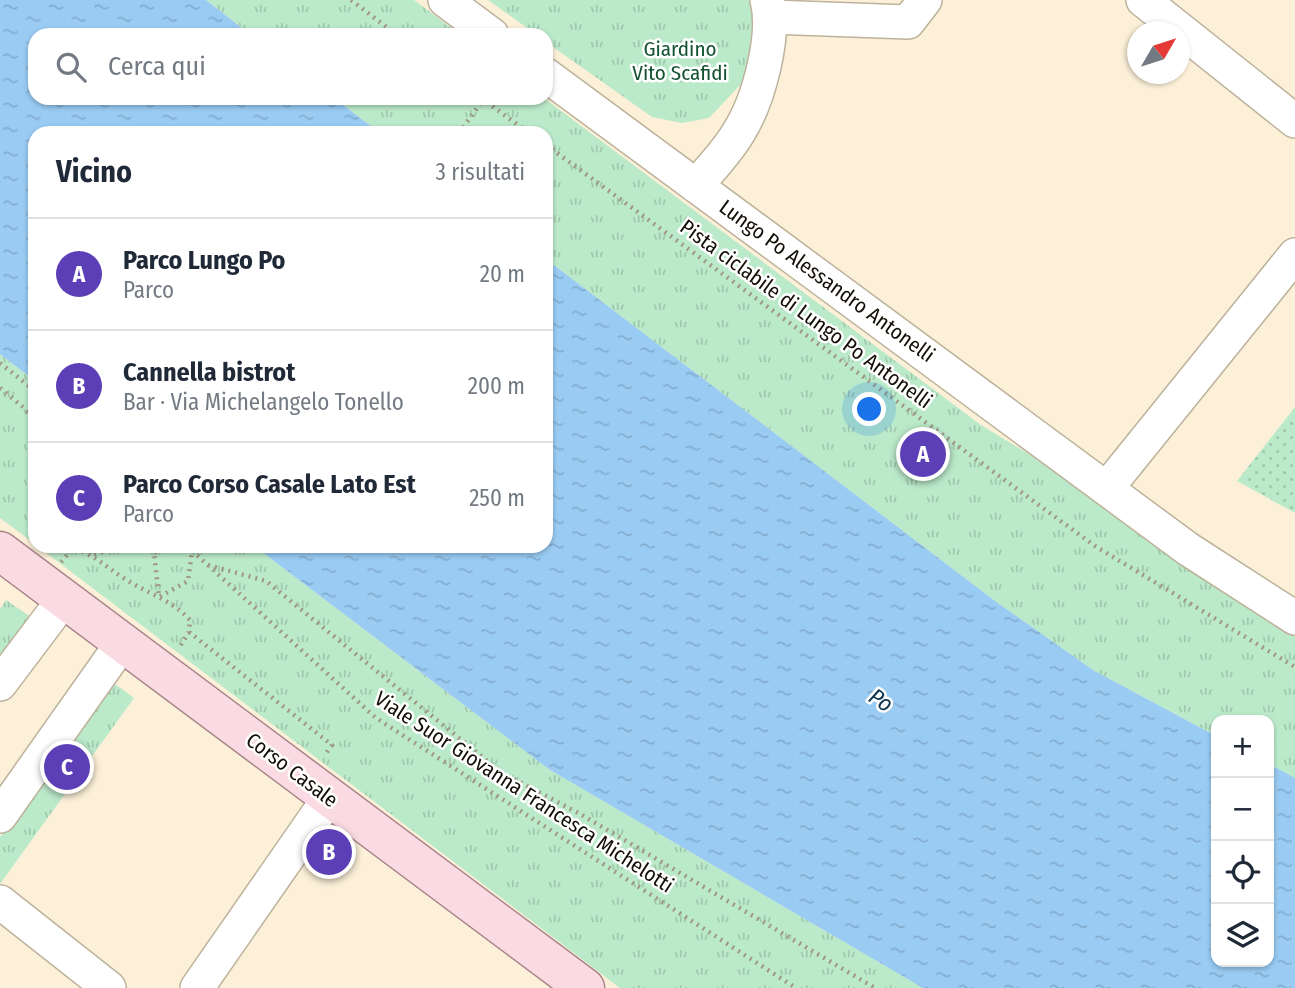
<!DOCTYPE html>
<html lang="it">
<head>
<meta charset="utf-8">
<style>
  body { margin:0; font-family:"Fira Sans Condensed",sans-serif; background:#f6f6f7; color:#1f2937 }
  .controls { position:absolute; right:21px; bottom:21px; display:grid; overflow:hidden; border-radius:14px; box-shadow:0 2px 5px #0004 }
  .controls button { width:63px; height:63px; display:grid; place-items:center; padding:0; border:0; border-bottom:2px solid #e0e1e3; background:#fff; color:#1f2937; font:35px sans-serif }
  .compass { position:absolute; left:1127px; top:21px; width:63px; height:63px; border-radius:50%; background:#fff; box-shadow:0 2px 5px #0004; rotate:51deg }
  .you { position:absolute; left:870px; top:410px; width:24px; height:24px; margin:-18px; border:5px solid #fff; border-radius:50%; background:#1a73e8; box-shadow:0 0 0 10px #1a73e833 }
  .badge { display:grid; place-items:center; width:46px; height:46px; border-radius:50%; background:#5c3eb7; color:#fff; font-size:23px; font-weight:700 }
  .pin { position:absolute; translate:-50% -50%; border:4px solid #fff; box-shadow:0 2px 7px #0006 }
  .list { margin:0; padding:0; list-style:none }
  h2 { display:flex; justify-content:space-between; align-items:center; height:91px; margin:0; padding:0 28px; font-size:30px }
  h2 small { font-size:23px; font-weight:400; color:#747a83 }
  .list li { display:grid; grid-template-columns:46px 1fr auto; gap:21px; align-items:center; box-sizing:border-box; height:112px; padding:0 28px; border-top:2px solid #e0e1e3 }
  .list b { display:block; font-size:26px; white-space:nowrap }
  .list p { margin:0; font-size:23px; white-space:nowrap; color:#747a83 }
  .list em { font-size:23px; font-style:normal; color:#747a83 }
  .icon { flex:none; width:38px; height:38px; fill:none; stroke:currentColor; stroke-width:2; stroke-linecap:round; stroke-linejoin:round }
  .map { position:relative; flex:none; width:1295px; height:988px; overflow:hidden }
  .search { position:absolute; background:#fff; box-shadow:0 2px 5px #0004; left:28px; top:28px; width:525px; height:77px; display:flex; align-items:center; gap:18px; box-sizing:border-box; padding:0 24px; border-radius:21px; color:#747a83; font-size:26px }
  .panel { position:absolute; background:#fff; box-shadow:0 2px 5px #0004; left:28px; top:126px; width:525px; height:427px; border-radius:21px }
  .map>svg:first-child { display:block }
</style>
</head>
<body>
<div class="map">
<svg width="1295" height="988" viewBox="0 0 1295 988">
  <defs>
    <pattern id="grass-tufts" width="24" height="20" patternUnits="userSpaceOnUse" patternTransform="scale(1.75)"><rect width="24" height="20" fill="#bbeaca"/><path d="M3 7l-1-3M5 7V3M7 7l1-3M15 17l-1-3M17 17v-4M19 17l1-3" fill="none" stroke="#a0c8ac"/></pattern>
    <pattern id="garden-dots" width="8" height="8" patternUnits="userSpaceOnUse" patternTransform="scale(1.75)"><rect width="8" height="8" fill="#bbeaca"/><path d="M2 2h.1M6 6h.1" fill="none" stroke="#a0c8ac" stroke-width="1.8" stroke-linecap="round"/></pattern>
    <pattern id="water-ripples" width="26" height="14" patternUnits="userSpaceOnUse" patternTransform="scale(1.75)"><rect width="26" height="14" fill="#99cbf3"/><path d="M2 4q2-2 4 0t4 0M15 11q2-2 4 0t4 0" fill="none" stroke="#83adcf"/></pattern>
  </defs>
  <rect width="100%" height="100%" fill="#fcf0d8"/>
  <path fill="url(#grass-tufts)" d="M 206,0 L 414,0 L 461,35 L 251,35 Z
    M 488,0 L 751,0 L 754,10 L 752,54 L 745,80 L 709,118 L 682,123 L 652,117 L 546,42 L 546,35 L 537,35 Z
    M 334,98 L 544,98 L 981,425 L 1295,616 L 1295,778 L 1269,764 L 1269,720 L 1216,720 L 1216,736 L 1093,670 L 995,601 L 546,259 L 546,133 L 380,133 Z
    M 0,354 L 35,381 L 35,544 L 0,518 Z
    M 37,546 L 254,546 L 550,770 L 923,988 L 620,988 Z
    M 6,600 L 37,621 L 0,672 L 0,609 Z
    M 111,681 L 134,698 L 0,884 L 0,837 Z"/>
  <path fill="url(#garden-dots)" d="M 1295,407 L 1295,513 L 1237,481 Z"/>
  <path fill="url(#water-ripples)" d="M 0,0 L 206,0 L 251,35 L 35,35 L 35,98 L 334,98 L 380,133 L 35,133 L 35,381 L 0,354 Z
    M 546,259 L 995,601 L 1093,670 L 1216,736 L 1216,962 L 1269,962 L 1269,764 L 1295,778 L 1295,988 L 923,988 L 550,770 L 254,546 L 546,546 Z"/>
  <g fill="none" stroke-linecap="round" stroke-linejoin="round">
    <defs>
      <path id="minor" d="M 445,0 L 492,35
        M 1143,0 L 1295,121
        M 771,17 L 908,22 L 925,0
        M 546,75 L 1188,549 L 1295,618
        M 696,186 C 711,168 729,150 740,130 C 759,99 776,35 767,0
        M 1107,488 L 1295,255
        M 0,684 L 64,599
        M 0,816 L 123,642
        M 0,902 L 109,988
        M 197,988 L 329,798"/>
      <path id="major" d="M 0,551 L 585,988"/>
    </defs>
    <use href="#minor" stroke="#bdb29b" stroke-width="36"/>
    <use href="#major" stroke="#a8848a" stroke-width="41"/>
    <path stroke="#a09785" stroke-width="4.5" stroke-dasharray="2 5" stroke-linecap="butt" d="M 351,0 L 397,35
      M 481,98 L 529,133
      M 459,133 L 483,100
      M 546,145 L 1095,546 L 1295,667
      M 0,363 L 35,391
      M 0,388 L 35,417
      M 27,411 L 35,429
      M 146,546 L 154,553 L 159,597 L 188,581 L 192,552
      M 187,546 L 376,718 L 796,988
      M 154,553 L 163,546
      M 94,554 L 128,546
      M 61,562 L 73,548 C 95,555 106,567 125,579 C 147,593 172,600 190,620 L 189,632 L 179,648
      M 208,565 L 266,581 L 502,773 L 582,815 L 875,988
      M 189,632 L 332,745 L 324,756"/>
    <use href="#minor" stroke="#fff" stroke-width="33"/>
    <use href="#major" stroke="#fbdbe3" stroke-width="38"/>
  </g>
  <g text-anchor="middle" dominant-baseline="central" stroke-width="5" stroke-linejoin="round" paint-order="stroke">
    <g font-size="21" fill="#145331" stroke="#fff">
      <text x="680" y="49">Giardino<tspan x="680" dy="24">Vito Scafidi</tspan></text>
    </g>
    <g font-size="21" fill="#130f07" stroke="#fff">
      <text transform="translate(827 281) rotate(36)">Lungo Po Alessandro Antonelli</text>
      <text transform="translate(806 314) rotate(36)">Pista ciclabile di Lungo Po Antonelli</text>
      <text transform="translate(292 770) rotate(37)">Corso Casale</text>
      <text transform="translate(524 792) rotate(33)">Viale Suor Giovanna Francesca Michelotti</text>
    </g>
    <g font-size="23" font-style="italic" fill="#0a324d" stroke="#fff">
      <text transform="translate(881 700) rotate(34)">Po</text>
    </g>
  </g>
</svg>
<div class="controls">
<button>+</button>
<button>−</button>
<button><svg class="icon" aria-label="locate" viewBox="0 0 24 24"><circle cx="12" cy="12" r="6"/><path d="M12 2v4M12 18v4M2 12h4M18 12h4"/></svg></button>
<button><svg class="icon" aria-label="layers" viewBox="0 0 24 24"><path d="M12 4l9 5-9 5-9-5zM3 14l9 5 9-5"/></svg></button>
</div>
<svg class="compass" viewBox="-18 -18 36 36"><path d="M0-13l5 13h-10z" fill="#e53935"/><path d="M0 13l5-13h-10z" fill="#747a83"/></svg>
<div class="you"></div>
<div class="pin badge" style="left:923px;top:454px">A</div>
<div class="pin badge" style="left:329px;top:852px">B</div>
<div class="pin badge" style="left:67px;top:767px">C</div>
<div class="search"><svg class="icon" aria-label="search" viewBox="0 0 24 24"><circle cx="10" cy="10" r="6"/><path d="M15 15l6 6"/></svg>Cerca qui</div>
<section class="panel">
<h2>Vicino<small>3 risultati</small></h2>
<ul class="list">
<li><span class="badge">A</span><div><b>Parco Lungo Po</b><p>Parco</p></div><em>20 m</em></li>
<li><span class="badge">B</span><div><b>Cannella bistrot</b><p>Bar · Via Michelangelo Tonello</p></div><em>200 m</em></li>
<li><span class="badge">C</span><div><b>Parco Corso Casale Lato Est</b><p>Parco</p></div><em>250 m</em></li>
</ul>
</section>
</div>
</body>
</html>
